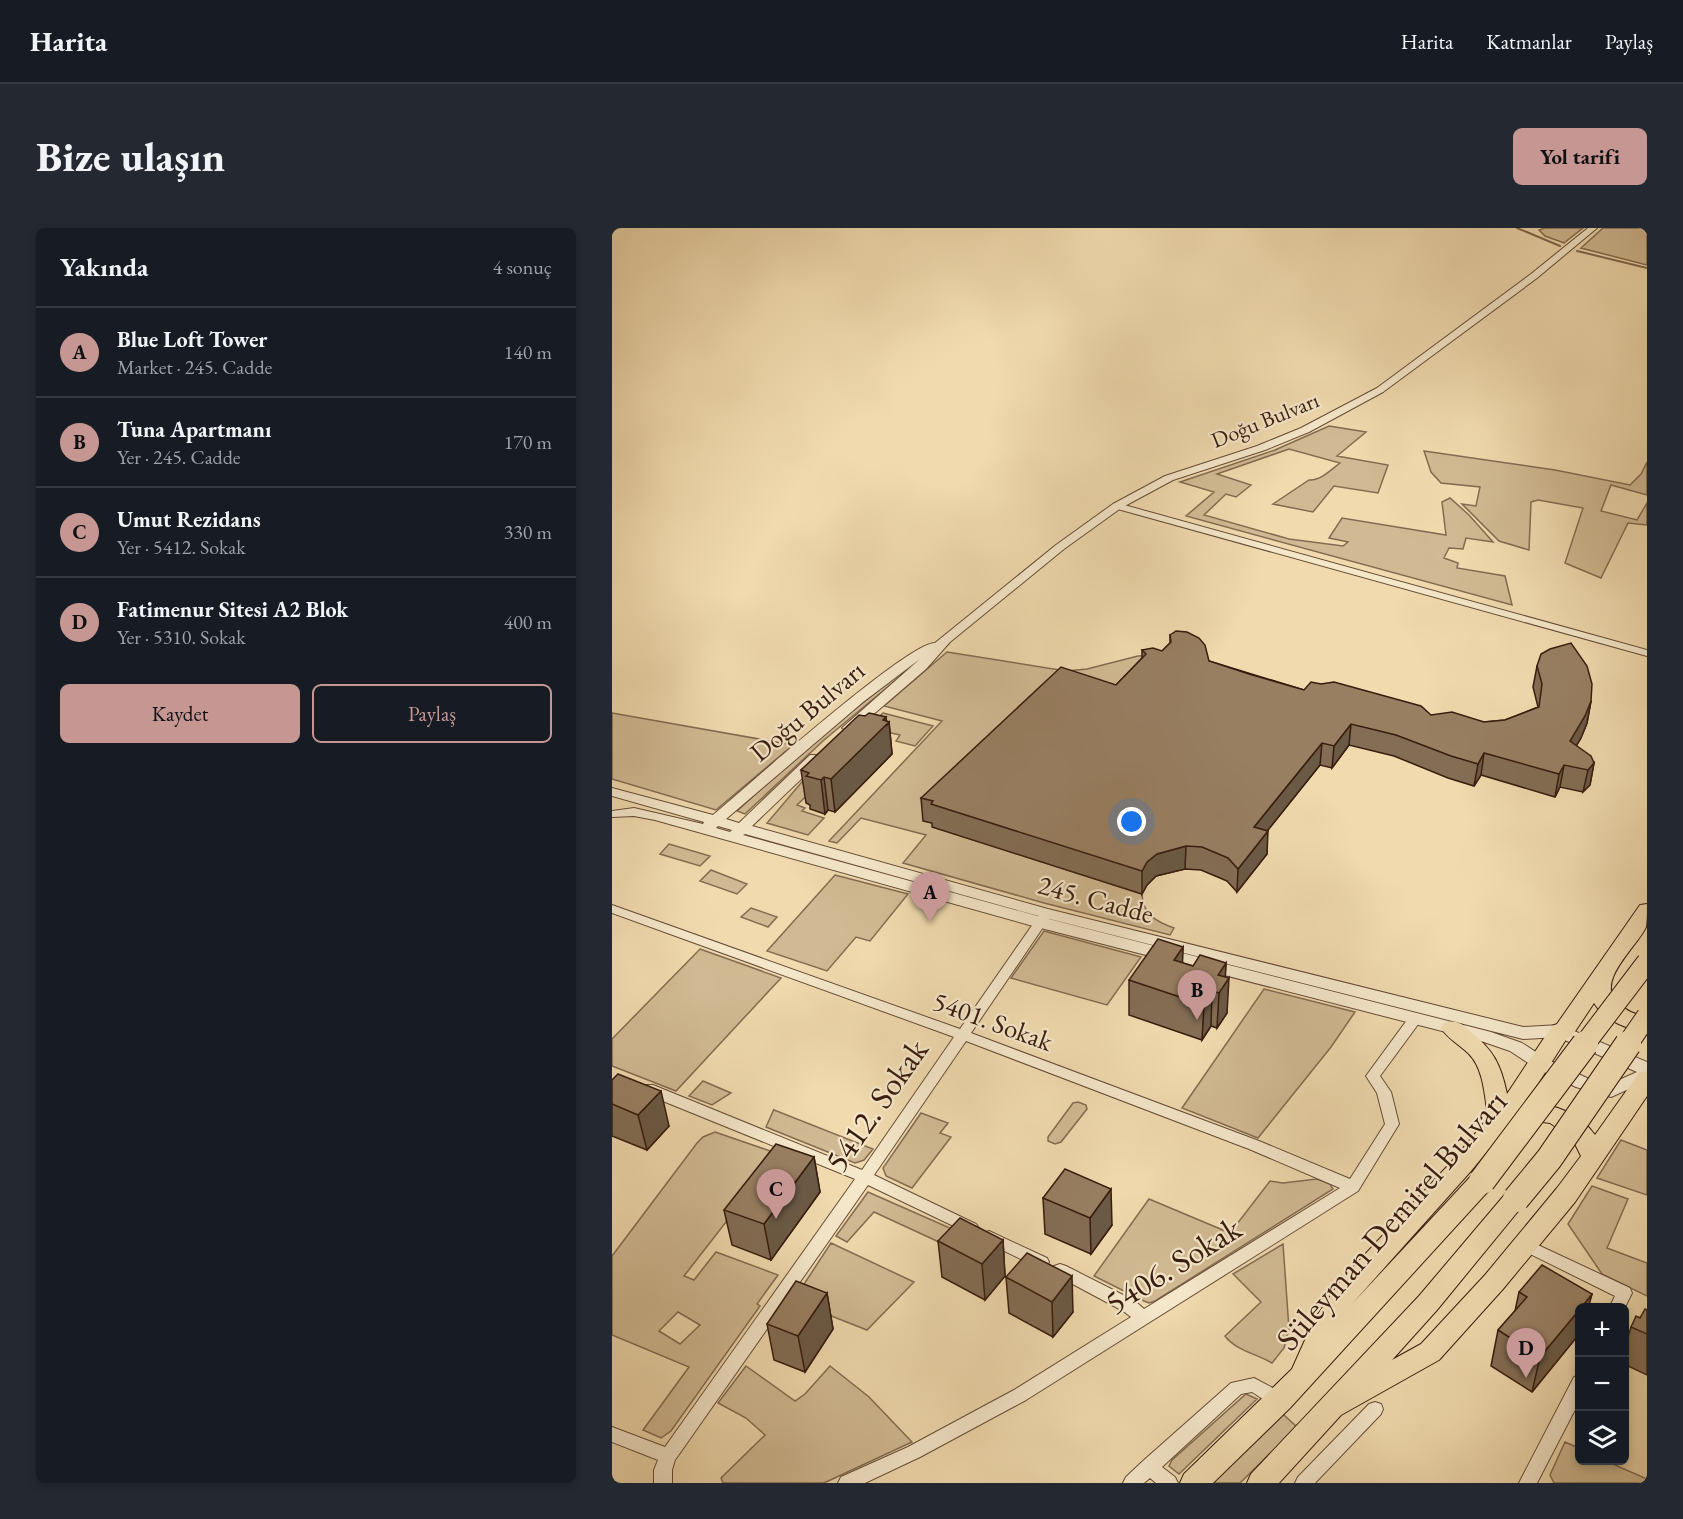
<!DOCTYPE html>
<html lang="tr">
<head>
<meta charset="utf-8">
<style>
  body { margin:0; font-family:"EB Garamond",serif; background:#242831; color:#f1f3f6 }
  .controls { position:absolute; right:18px; bottom:18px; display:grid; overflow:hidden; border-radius:9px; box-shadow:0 3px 9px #0003 }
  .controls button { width:54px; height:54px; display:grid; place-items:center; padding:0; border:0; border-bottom:2px solid #363941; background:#171b24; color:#f1f3f6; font:30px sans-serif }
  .you { position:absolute; left:520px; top:594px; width:21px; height:21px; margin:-15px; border:4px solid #fff; border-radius:50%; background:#1a73e8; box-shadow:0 0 0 9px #1a73e833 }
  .badge { display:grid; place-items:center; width:39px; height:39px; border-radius:50%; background:#c59692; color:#111; font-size:20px; font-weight:700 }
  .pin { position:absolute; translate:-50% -50px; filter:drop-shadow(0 2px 3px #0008) }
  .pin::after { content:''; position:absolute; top:32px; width:21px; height:18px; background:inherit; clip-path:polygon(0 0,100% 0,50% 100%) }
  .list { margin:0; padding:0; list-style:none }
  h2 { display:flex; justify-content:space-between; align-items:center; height:78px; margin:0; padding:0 24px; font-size:26px }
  h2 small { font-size:20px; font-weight:400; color:#9ea1a6 }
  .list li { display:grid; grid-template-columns:39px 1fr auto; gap:18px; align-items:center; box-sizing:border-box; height:90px; padding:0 24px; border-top:2px solid #363941 }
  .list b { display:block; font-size:22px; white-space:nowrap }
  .list p { margin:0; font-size:20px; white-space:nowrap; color:#9ea1a6 }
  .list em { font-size:20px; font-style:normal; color:#9ea1a6 }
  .actions { display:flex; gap:12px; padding:18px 24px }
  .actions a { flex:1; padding:14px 0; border:2px solid #c59692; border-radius:9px; text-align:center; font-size:21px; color:#c59692 }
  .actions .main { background:#c59692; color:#111 }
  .icon { flex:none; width:33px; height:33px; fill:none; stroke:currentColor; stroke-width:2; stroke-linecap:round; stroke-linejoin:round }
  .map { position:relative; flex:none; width:1035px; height:1255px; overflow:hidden; border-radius:9px }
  header { display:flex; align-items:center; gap:36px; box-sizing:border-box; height:84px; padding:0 30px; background:#171b24; border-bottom:2px solid #363941 }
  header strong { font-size:28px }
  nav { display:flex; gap:33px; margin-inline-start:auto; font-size:21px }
  .intro { display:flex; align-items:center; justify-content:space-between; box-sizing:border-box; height:144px; padding:0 36px }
  h1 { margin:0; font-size:42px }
  .button { padding:15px 27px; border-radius:9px; background:#c59692; color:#111; font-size:21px; font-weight:700 }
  main { display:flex; gap:36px; padding:0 36px }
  aside { flex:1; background:#171b24; border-radius:9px; box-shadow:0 3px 9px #0003 }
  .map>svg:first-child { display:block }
</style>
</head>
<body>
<header>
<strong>Harita</strong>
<nav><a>Harita</a><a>Katmanlar</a><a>Paylaş</a></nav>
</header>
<div class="intro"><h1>Bize ulaşın</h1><a class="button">Yol tarifi</a></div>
<main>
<aside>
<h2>Yakında<small>4 sonuç</small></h2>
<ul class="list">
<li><span class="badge">A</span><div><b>Blue Loft Tower</b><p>Market · 245. Cadde</p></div><em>140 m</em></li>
<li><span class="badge">B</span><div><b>Tuna Apartmanı</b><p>Yer · 245. Cadde</p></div><em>170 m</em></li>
<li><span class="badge">C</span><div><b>Umut Rezidans</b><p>Yer · 5412. Sokak</p></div><em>330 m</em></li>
<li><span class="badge">D</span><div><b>Fatimenur Sitesi A2 Blok</b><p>Yer · 5310. Sokak</p></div><em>400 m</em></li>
</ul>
<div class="actions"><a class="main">Kaydet</a><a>Paylaş</a></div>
</aside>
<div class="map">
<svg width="1035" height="1255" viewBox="0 0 1035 1255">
  <rect width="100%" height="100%" fill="#f0daae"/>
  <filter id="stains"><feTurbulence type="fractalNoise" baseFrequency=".00333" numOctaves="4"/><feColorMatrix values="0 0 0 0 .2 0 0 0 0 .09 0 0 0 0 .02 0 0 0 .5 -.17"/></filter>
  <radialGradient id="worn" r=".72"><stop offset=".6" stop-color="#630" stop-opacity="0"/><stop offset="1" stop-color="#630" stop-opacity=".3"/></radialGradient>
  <path fill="#d1ba93" stroke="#846b51" stroke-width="1.5" fill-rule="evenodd" d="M 933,0 L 971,0 L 952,15 L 933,8 L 927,2 Z
    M 991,0 L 1035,0 L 1035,37 L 969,20 Z
    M 717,198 L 754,204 L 725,228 L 776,237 L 766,265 L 722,258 L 701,284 L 661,276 L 697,252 C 708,253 719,242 728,235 L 677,221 L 605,246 L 639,257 L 624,269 L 614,266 L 592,287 L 677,311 L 731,318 L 736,314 L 717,310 L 730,290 L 834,307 L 830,274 L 838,270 L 857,287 L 881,314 L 854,310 L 851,321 L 837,320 L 832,330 L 846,335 L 845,340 L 893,348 L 900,377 L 574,288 L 602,264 L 568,254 L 663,222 Z
    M 812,223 L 943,242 L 1018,257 L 1029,246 L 1035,234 L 1035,267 L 999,257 L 989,283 L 1025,292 L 1035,275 L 1035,297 L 1016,295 L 989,350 L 953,335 L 971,280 L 926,272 L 919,274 L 917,322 L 887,313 L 850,276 L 864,278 L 868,259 L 829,255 L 819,244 Z
    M 335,424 L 454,443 L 475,441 L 526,428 L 548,427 L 312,593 L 323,596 L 321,599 L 530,666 C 531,687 545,694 562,700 L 558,707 L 432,675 L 291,635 L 314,607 L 249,590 L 225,615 L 217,613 L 330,493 L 272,478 Z
    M 301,435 L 303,435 L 301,438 L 212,512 L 133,586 L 125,583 L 198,517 Z
    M 0,485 L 181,517 L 104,582 L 0,551 Z
    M 271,485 L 321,498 L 303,518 L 284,513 L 288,507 L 275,504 L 251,504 Z
    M 240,524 L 185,577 L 193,580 L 190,583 L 212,590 L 196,607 L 155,595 L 194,549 Z
    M 57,616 L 98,628 L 88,638 L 48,626 Z
    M 99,642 L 135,656 L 125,666 L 88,653 Z
    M 223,647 L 296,666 L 258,713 L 244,709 L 215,743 L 155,723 Z
    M 139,680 L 165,689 L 156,699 L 129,689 Z
    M 432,703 L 529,729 L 495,777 L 399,750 Z
    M 88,721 L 169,750 L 64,863 L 0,838 L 0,811 Z
    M 652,761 L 743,784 L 719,819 L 646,910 L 570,880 Z
    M 91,853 L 119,865 L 100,877 L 77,868 Z
    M 466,874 L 474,877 L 475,881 L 449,914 L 443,916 L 436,913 L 436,909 L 461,875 Z
    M 162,881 L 162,882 L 261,921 L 252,932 L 243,935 L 154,899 Z
    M 309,885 L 336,895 L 328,905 L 339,909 L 300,960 L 274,948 L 271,940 Z
    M 103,904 L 167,926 L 72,1048 L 82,1052 L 104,1024 L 166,1047 L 145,1076 L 148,1078 L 59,1203 L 49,1210 L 31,1202 L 77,1139 L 0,1107 L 0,1028 L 85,915 L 91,909 ZM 66,1084 L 88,1097 L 68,1116 L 47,1103 Z
    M 1009,912 L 1035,922 L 1035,967 L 985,950 Z
    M 705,951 L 718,956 L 721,961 L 543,1073 L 537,1075 L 532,1073 L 482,1048 L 537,971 L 618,1005 L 658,953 L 671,955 Z
    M 980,958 L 1016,971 L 995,1020 L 1035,1035 L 1035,1068 L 990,1046 L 956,996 Z
    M 256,964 L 340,1001 L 327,1014 L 262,984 L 235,1014 L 224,1008 Z
    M 219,1015 L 302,1054 L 255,1102 L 181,1073 Z
    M 671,1016 L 677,1101 L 672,1120 L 660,1135 C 645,1126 623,1122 613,1108 L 649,1074 L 621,1046 Z
    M 134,1138 L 183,1173 L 193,1166 L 218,1138 L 257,1169 L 300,1214 L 212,1255 L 111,1255 L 109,1250 L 153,1207 L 134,1190 L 106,1175 Z
    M 634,1166 L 645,1171 L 567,1246 L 557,1238 L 560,1232 Z
    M 672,1187 L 685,1199 L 628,1255 L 599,1255 L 667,1188 Z
    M 953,1214 L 967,1220 L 968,1232 L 994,1233 L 1035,1251 L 1035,1255 L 942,1255 L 938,1247 Z"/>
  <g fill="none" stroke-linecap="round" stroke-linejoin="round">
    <path stroke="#81674e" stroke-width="2" d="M 905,0 L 948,18
      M 965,23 L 1035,40"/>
    <defs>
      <path id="minor" d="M 505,275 L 1035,422 L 1035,428 L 502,280 L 502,276 Z
        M 0,677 L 348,801 L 430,683 L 438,683 L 440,686 L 438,689 L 359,805 L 647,913 L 738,951 L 773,896 L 765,865 L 754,848 L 798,788 L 808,788 L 810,791 L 768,848 L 779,864 L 787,896 L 746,963 L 414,1172 L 308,1229 L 253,1255 L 226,1255 L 229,1249 L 296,1219 L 402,1162 L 519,1089 L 511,1083 L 442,1046 L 440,1042 L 442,1038 L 448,1036 L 454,1038 L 523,1073 L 532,1081 L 728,960 L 637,921 L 354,813 L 262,947 L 364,996 L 367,1000 L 364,1004 L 359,1006 L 354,1004 L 256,957 L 63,1232 L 60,1242 L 60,1255 L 42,1255 L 42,1242 L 46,1232 L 0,1214 L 0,1199 L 53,1219 L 243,951 L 31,865 L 29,861 L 31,857 L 41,857 L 250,942 L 342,809 L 0,685 Z
        M 377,1003 L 435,1030 L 437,1034 L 435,1038 L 429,1040 L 423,1038 L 372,1013 L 369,1009 L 372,1005 Z
        M 913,1011 L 1018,1060 L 1020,1065 L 1012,1081 L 997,1080 L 1003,1068 L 908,1021 L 905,1017 L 908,1013 Z
        M 968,1147 L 968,1172 L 925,1255 L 907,1255 L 962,1149 Z
        M 642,1150 L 674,1167 L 676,1172 L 674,1177 C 662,1181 650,1170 640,1164 L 629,1166 L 550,1239 L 563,1249 L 566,1255 L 544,1255 L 538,1250 L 532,1255 L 511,1255 L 514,1249 L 531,1233 L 619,1155 Z
        M 763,1174 L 769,1176 L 771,1181 L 769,1186 L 703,1255 L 683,1255 L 686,1249 L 757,1176 Z"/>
      <path id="tertiary" d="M 976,0 L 985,0 L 925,50 L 771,164 L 697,204 L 653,222 L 561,252 L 509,280 L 452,321 L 338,414 L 314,441 L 242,503 L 237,504 L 230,500 L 308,431 L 251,474 L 114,591 L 127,595 L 198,527 L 208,527 L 210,530 L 208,533 L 140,598 L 436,681 L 911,799 L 948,797 L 1035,834 L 1035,853 L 999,869 L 964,859 L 924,840 L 898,823 L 869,813 L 421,698 L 43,592 L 22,588 L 0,589 L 0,583 L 22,580 L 91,596 L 92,594 L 0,568 L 0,560 L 101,587 C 132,561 296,414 323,415 L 444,317 L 501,276 L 553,248 L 645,218 L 689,200 L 765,160 L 919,46 ZM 106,598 L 120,602 L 118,604 L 104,600 ZM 133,606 L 434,690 L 911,811 L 946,809 L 1025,844 L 998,856 L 975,850 L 936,832 L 910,815 L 879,804 L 429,689 L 131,607 Z"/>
      <path id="trunk" d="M 1035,676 C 1035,682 1035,693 1034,699 C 1025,719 982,754 1006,775 C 1014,783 1024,787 1035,789 L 1035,805 C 1014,800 994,794 982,775 L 960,808 L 955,810 L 913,876 C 940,874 967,885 983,907 L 1027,845 L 1035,843 L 1035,868 L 963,974 L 891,1061 L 827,1132 L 729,1187 L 667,1255 L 635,1255 L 639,1246 L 807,1068 L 895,964 L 904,962 L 913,964 L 916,971 L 825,1082 L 780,1132 L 809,1116 L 873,1047 L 945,960 L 969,928 L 960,910 L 938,895 L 916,892 L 897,897 L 859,943 L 739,1077 L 861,946 L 870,944 L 879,946 L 882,953 L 879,960 L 678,1180 L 601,1255 L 568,1255 L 572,1246 L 680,1141 L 702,1092 L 730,1051 L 843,930 L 876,890 C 873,870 872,841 857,826 C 848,817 836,811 829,800 L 832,795 C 844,791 849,795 858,803 C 881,822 889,836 895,866 L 940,798 L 945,796 L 1028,677 Z"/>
    </defs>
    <use href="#minor" stroke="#664c37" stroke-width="2"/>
    <use href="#tertiary" stroke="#664c37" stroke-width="2"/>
    <use href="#trunk" stroke="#381c0f" stroke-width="2"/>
    <use href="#minor" fill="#f5e7ca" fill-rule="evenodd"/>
    <use href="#tertiary" fill="#f5e7ca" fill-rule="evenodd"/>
    <use href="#trunk" fill="#f0daae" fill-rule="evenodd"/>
    <defs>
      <path id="trunk-bridge-far1" d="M 972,817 L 1035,734
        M 1015,817 L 1035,788"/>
      <path id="trunk-bridge" d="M 870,953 L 973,816
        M 904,971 L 937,931 L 1016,816"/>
    </defs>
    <use href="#trunk-bridge-far1" stroke="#381c0f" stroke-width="22" stroke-linecap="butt"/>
    <use href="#trunk-bridge" stroke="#381c0f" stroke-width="28" stroke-linecap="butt"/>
    <use href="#trunk-bridge-far1" stroke="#f0daae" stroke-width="20"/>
    <use href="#trunk-bridge" stroke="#f0daae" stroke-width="26"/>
  </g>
  <path fill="#836d54" stroke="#381c0f" stroke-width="1.5" d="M 558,407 L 597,433 L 692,462 L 819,487 L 872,494 L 893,492 L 926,479 L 921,459 L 925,438 L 979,473 L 975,495 L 969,510 L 964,518 L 982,535 L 978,557 L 971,564 L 948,559 L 943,569 L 869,547 L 862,558 L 836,550 L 782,528 L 737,517 L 720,540 L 708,537 L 655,603 L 655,626 L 625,664 L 615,653 L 589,642 L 573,641 L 544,648 L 535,657 L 530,666 L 320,599 L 320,595 L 311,593 L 309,570 L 504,457 L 530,430 L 530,422 L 550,423 L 558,415 Z
    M 253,488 L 274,489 L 274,493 L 277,494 L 280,526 L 223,584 L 216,582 L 213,586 L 198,581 L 198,577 L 194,575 L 189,542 Z
    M 571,719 L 570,735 L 581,738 L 614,735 L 613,749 L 615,785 L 605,800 L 599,798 L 590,812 L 517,787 L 517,752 Z
    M 0,852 L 57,898 L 35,922 L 0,908 Z
    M 202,929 L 208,964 L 159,1032 L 120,1017 L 112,982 Z
    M 431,970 L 500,997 L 479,1026 L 433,1006 Z
    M 391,1012 L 393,1048 L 373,1072 L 330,1049 L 326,1013 Z
    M 394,1049 L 461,1084 L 441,1109 L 397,1085 Z
    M 907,1064 L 980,1066 L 976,1080 L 968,1080 L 968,1105 L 920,1164 L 879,1138 L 886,1102 L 903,1083 Z
    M 215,1065 L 221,1101 L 193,1144 L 162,1132 L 155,1096 Z
    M 1035,1082 L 1035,1147 L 1012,1136 L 1012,1122 L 1019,1099 Z"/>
  <path fill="#6a5945" stroke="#381c0f" stroke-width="1.5" d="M 979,473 L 975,495 L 969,510 L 954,535 L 958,513 Z
    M 274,489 L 275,497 L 277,494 L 280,526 L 223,584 L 219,551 Z
    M 739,496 L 737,517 L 720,540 L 722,518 Z
    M 710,515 L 708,537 L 640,622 L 642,599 Z
    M 872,525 L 869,547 L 862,558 L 866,536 Z
    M 982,535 L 978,557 L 971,564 L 976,542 Z
    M 952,537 L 948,559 L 943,569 L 947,546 Z
    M 212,549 L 216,582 L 213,586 L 209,552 Z
    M 656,603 L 655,626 L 625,664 L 626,641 Z
    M 574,618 L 573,641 L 544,648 L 535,657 L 530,666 L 530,643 L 535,634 L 545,626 Z
    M 571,719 L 570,754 L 562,732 Z
    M 614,735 L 613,756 L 617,750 L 615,785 L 605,800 L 607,765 L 606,747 Z
    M 600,763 L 599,798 L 590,812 L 592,777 Z
    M 49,863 L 57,898 L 35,922 L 26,887 Z
    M 202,929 L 208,964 L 159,1032 L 152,996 Z
    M 499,961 L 500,997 L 479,1026 L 478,990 Z
    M 391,1012 L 393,1048 L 373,1072 L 370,1036 Z
    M 460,1048 L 461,1084 L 441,1109 L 440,1074 Z
    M 215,1065 L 221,1101 L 193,1144 L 186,1108 Z
    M 980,1066 L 976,1080 L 969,1080 Z
    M 968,1081 L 968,1105 L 920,1164 L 928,1129 Z"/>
  <path fill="#987f62" stroke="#381c0f" stroke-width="1.5" d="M 564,403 L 575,404 L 587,410 L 593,417 L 597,433 L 637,446 L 692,462 L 699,454 L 709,456 L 722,454 L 809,478 L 819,487 L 840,484 L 872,494 L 893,492 L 927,479 L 930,456 L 925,438 L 929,426 L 938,421 L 959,415 L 975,438 L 980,456 L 979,473 L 973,488 L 958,513 L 979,528 L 982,535 L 976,542 L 952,537 L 947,546 L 872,525 L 866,536 L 839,528 L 784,507 L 739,496 L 722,518 L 710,515 L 642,599 L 656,603 L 626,641 L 616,630 L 590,619 L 574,618 L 545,626 L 535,634 L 530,643 L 319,576 L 321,573 L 309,570 L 449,439 L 504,457 L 534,426 L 530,422 L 541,420 L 550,423 L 559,414 L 558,407 Z
    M 257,485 L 274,489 L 271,492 L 277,494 L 219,551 L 212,549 L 209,552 L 194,548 L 197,545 L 189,542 L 247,487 L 253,488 Z
    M 546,711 L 571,719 L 562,732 L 581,738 L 588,727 L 614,735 L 606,747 L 617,750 L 607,765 L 600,763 L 592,777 L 517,752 Z
    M 6,846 L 49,863 L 26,887 L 0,876 L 0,852 Z
    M 164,916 L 202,929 L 152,996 L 112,982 Z
    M 453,941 L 499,961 L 478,990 L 431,970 Z
    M 348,990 L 391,1012 L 370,1036 L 326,1013 Z
    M 415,1025 L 460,1048 L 440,1074 L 394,1049 Z
    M 930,1037 L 980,1066 L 969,1080 L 968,1080 L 968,1081 L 928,1129 L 886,1102 L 915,1069 L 907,1064 Z
    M 184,1053 L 215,1065 L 186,1108 L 155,1096 Z
    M 1033,1081 L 1035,1082 L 1035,1106 L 1019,1099 L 1024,1088 L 1028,1090 Z"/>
  <g text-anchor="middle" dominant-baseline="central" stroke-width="4.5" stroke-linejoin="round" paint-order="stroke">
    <g font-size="22" fill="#381c0f" stroke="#f5e7ca">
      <text transform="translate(653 192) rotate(-22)">Doğu Bulvarı</text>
    </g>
    <g font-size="27" fill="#381c0f" stroke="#f5e7ca">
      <text transform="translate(195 483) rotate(-40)">Doğu Bulvarı</text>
      <text transform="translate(484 671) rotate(15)">245. Cadde</text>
      <text transform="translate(381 793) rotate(20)">5401. Sokak</text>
    </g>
    <g font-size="33" fill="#381c0f" stroke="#f5e7ca">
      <text transform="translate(264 877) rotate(-55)">5412. Sokak</text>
      <text transform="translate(779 992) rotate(-49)">Süleyman Demirel Bulvarı</text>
      <text transform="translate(561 1037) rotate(-32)">5406. Sokak</text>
    </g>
  </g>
  <rect width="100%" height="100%" filter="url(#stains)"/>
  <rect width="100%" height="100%" fill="url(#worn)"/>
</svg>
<div class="controls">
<button>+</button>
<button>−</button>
<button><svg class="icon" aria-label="layers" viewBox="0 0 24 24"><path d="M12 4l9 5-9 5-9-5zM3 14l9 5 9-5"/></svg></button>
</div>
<div class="you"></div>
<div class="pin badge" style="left:318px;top:694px">A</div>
<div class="pin badge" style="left:585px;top:792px">B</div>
<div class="pin badge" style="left:164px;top:991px">C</div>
<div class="pin badge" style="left:914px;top:1150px">D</div>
</div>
</main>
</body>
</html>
